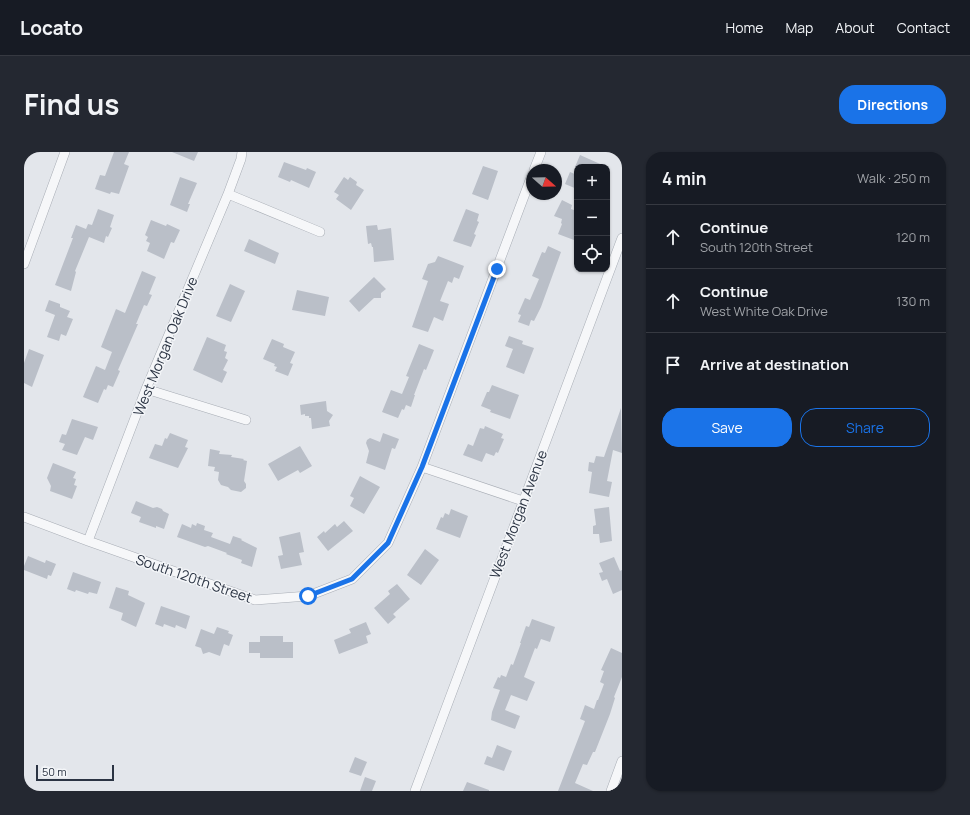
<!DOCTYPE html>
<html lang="en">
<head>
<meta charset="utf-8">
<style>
  body { margin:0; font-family:Manrope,sans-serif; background:#242831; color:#f1f3f6 }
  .controls { position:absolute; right:12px; top:12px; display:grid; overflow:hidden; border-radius:8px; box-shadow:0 1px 3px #0004 }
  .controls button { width:36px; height:36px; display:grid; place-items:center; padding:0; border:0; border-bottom:1px solid #363941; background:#171b24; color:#f1f3f6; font:20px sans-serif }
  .compass { position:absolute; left:502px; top:12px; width:36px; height:36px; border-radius:50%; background:#171b24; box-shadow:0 1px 3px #0004; rotate:110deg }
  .scale { position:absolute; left:12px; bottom:10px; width:78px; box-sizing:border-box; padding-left:4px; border:2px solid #2b3443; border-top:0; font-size:11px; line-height:14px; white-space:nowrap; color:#2b3443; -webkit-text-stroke:3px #f3f5f8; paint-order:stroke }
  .stop { position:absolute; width:12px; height:12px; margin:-9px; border:3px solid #1a73e8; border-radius:50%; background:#fff }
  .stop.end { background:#1a73e8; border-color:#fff; box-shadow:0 1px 4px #0008 }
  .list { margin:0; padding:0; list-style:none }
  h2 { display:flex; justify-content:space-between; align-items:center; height:52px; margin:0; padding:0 16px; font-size:17px }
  h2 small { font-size:13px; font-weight:400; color:#9ea1a6 }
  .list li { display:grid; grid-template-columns:26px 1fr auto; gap:12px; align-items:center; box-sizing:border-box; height:64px; padding:0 16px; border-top:1px solid #363941 }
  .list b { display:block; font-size:15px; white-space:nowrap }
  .list p { margin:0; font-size:13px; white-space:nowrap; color:#9ea1a6 }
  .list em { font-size:13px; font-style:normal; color:#9ea1a6 }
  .actions { display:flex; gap:8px; padding:12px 16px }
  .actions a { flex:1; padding:9px 0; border:1px solid #1a73e8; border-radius:16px; text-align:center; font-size:14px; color:#1a73e8 }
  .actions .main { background:#1a73e8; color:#fff }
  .icon { flex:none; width:22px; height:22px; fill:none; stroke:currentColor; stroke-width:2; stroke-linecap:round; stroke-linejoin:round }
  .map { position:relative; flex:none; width:598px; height:639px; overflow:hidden; border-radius:16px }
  header { display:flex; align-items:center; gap:24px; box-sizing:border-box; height:56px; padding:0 20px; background:#171b24; border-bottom:1px solid #363941 }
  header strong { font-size:19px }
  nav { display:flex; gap:22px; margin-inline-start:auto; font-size:14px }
  .intro { display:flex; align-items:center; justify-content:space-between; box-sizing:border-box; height:96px; padding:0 24px }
  h1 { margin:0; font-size:28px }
  .button { padding:10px 18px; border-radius:16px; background:#1a73e8; color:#fff; font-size:14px; font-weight:700 }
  main { display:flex; gap:24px; padding:0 24px }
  aside { flex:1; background:#171b24; border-radius:16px; box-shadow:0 1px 3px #0004 }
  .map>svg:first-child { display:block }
</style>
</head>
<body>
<header>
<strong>Locato</strong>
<nav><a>Home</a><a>Map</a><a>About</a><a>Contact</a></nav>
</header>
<div class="intro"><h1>Find us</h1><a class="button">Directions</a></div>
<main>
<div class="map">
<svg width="598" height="639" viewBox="0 0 598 639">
  <rect width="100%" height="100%" fill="#e3e6eb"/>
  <path fill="#babfc8" d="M 90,0 L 105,0 L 100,12 L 105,14 L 95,42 L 87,40 L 86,42 L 71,37 L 76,23 L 81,24 Z
    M 148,0 L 174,0 L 170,9 Z
    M 556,3 L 583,15 L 551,15 Z
    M 260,10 L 282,18 L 283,16 L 292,20 L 285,36 L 267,28 L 266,30 L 254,25 Z
    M 459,14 L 474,19 L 464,48 L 448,42 Z
    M 546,20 L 553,23 L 553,37 L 541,32 Z
    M 156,25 L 173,31 L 164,52 L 166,52 L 163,60 L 146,53 Z
    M 320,25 L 324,28 L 326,25 L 333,30 L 332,33 L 340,38 L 327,58 L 312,47 L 315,43 L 310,40 Z
    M 538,48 L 548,53 L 547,57 L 553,59 L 553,81 L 550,88 L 534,82 L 538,72 L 537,71 L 538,67 L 530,64 Z
    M 74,57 L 90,63 L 86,75 L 88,76 L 84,85 L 82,84 L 80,91 L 65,85 L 51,119 L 52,120 L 47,139 L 31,133 L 49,86 L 47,86 L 52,73 L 62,77 L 64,72 L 68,73 Z
    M 442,57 L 455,62 L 453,69 L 455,70 L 450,82 L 452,83 L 447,95 L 429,89 Z
    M 127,68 L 142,74 L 143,72 L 156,78 L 150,91 L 147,90 L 140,107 L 123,99 L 126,91 L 122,89 L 124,85 L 121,83 Z
    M 353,73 L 354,78 L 367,76 L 370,108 L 350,110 L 349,95 L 348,95 L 347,91 L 344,92 L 342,74 Z
    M 225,87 L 255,101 L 251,112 L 220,99 Z
    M 524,94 L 537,100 L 517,155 L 510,169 L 507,168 L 505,174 L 494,170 L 497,163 L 494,162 L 501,146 L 506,148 L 515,127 L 508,124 L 518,100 L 521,101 Z
    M 414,104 L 440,114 L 435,127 L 430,125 L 428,131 L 424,129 L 416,149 L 425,152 L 419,169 L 410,165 L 404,180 L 388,175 L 404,129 L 398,127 L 404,112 L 411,110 Z
    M 118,119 L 132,125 L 125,142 L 128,143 L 123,154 L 120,153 L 112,172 L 114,172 L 94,218 L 96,219 L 89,235 L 84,233 L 82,238 L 80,237 L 74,251 L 59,245 L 72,214 L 81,218 L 88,200 L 77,195 L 92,157 L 101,161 Z
    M 350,125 L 362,137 L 357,141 L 357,146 L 350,146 L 335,160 L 325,149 Z
    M 206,132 L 221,139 L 207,170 L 192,164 Z
    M 273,138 L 305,145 L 301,164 L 268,158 Z
    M 25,148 L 36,152 L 36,155 L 46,159 L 43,165 L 49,167 L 42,184 L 37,182 L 35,189 L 23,185 L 31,163 L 21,159 Z
    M 485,184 L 499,189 L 498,192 L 510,196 L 500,222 L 482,215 L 489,197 L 481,194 Z
    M 183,185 L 202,193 L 200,199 L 203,200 L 201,206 L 204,208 L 199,218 L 203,220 L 198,231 L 169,218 Z
    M 248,187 L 260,192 L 259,195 L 271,200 L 266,211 L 269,212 L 264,224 L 251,219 L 253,215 L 250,214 L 251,212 L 239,207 Z
    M 395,192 L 410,198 L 402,218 L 400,217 L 390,243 L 391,243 L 387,255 L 382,253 L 380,258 L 378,257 L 374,266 L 358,260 L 367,238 L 378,242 L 385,225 L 382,224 Z
    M 5,197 L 20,203 L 8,235 L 0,231 L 0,211 Z
    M 468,233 L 495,243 L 486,267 L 466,260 L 467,258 L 457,254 L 463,240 L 465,240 Z
    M 302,249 L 303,259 L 309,263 L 305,269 L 306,274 L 288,277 L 287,266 L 285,266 L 285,264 L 281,264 L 281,262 L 277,263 L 276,253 Z
    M 597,256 L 598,301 L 589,298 L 583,329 L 588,330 L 585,345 L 565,341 L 568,320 L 564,319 L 565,310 L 570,311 L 572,304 L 580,305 Z
    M 48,267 L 74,275 L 69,288 L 61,285 L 53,303 L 38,298 L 41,292 L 35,290 L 38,282 L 42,283 Z
    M 461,274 L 479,282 L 477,286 L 480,287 L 474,301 L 472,300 L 470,304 L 462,301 L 458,310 L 439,303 L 444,292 L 449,294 L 456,276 L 460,277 Z
    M 146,281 L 164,288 L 161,295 L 164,296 L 154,316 L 125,306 L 131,292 L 138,294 L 141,286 L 143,287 Z
    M 359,281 L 375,287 L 371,297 L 368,296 L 361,318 L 342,311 L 345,299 L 342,291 L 343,288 L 346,286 L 356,290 Z
    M 276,294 L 288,314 L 276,321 L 274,318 L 254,329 L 244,312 Z
    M 186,297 L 196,299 L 195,302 L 208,303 L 207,305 L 220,307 L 219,308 L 223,309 L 220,329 L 222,332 L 222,336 L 217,340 L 207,338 L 204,335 L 197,333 L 194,328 L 195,320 L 190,319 L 191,315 L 184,314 Z
    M 29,311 L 52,320 L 49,326 L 52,327 L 50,333 L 53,334 L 48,347 L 26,339 L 27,334 L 23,326 Z
    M 336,324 L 356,335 L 340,362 L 326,354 L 330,346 L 326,344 Z
    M 112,349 L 129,356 L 133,355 L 138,357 L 139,359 L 145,362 L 140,377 L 132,374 L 132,376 L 115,370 L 117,365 L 107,361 Z
    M 585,355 L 588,389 L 576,391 L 575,382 L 569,382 L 569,374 L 572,373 L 570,357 Z
    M 427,357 L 444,364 L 436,386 L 412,377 L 417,365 L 419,366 L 421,361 L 425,363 Z
    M 320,369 L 329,379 L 304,399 L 293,385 L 300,379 L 301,381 L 311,372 L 313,375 Z
    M 173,371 L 181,374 L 180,378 L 189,381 L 187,385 L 206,392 L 209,384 L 218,387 L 217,388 L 233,396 L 228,415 L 217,411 L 218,408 L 202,402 L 203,401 L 184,394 L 181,395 L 153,385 L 158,372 L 167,376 L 168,372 L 172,374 Z
    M 276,380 L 280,400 L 275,401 L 278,413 L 257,417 L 254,404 L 259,403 L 255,385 Z
    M 401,397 L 415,408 L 397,433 L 383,423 Z
    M 4,404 L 21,411 L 22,408 L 32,412 L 27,424 L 24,423 L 23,427 L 0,418 L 0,414 Z
    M 590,405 L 596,419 L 598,418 L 598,438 L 589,442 L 583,427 L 578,429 L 575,421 L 579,420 L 575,411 Z
    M 49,420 L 77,430 L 73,442 L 65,440 L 64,442 L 52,438 L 51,440 L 43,437 Z
    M 373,432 L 386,447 L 369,462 L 372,465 L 364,472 L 350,456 L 366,442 L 364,439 Z
    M 92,435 L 105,439 L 104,443 L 121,451 L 112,475 L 97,468 L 99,461 L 85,456 Z
    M 137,454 L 166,464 L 162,477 L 152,473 L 151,476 L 140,472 L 139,475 L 131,472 Z
    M 508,467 L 531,475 L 526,490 L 517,487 L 513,497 L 511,496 L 500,525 L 511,530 L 503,549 L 487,543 L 481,558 L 496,564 L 491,577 L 467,568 L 468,560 L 476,538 L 469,536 L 474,525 L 476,526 L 477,523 L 482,525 L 487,512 L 489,513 L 497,491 L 496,491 L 502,474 L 505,475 Z
    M 342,470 L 347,482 L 342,484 L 344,491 L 315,502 L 310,488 L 327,481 L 325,477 Z
    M 193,475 L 205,479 L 204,481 L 209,483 L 205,494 L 200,492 L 196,504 L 185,500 L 179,502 L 177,496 L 171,494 L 177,477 L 190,482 Z
    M 236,484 L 259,484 L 259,490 L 269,490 L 269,506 L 236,506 L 236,501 L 225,501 L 225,490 L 236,490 Z
    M 587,496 L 598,501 L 598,525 L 590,545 L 591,546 L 586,562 L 571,600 L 569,600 L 563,613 L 559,612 L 551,631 L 569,639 L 534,639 L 561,569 L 556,567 L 561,553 L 570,557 L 573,548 L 574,548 L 580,532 L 576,530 L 580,519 L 577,518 Z
    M 473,593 L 488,599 L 480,619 L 460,612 L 463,604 L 468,606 Z
    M 331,605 L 343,610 L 337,624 L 325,620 Z
    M 341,625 L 352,629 L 348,639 L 336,639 Z
    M 443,630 L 465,638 L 465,639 L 439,639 Z"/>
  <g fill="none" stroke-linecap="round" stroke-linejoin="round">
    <defs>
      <path id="street" d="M 510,18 L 517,0
        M 204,42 L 296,80
        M 0,112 L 41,0
        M 122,237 L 222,268
        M 398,315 L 499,349
        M 0,365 L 64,389 L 231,448 L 284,444 L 328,427 L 364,391 L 398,315 L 508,23
        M 64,389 L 122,237 L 204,42 L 217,7 L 218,0
        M 391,639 L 598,86
        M 587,639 L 598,609"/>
    </defs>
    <use href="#street" stroke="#a8adb5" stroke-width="10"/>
    <use href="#street" stroke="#f6f7f9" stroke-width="9"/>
  </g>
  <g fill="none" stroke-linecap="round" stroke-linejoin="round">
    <path stroke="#1a73e8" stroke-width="5" d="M 284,444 L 328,427 L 364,391 L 398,315 L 473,117"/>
  </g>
  <g text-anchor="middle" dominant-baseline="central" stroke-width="3" stroke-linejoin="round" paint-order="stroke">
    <g font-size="14" fill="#2b3443" stroke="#f3f5f8">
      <text transform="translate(141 194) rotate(-68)">West Morgan Oak Drive</text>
      <text transform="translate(494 362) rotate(-69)">West Morgan Avenue</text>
      <text transform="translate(170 426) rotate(19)">South 120th Street</text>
    </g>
  </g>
</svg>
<div class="controls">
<button>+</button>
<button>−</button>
<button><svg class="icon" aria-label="locate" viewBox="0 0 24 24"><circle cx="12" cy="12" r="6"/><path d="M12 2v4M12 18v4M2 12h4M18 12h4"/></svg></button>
</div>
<svg class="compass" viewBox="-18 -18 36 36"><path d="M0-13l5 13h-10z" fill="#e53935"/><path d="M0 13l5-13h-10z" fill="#9ea1a6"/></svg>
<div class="scale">50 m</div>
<div class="stop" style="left:284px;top:444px"></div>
<div class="stop end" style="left:473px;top:117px"></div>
</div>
<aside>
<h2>4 min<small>Walk · 250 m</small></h2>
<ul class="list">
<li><svg class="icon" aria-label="ahead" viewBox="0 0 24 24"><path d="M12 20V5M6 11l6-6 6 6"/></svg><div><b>Continue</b><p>South 120th Street</p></div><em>120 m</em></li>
<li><svg class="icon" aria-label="ahead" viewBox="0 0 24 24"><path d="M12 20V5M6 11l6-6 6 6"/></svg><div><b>Continue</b><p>West White Oak Drive</p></div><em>130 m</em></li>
<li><svg class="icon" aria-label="arrive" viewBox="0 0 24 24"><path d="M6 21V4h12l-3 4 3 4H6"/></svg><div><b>Arrive at destination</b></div></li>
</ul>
<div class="actions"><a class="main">Save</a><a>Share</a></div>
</aside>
</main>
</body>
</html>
